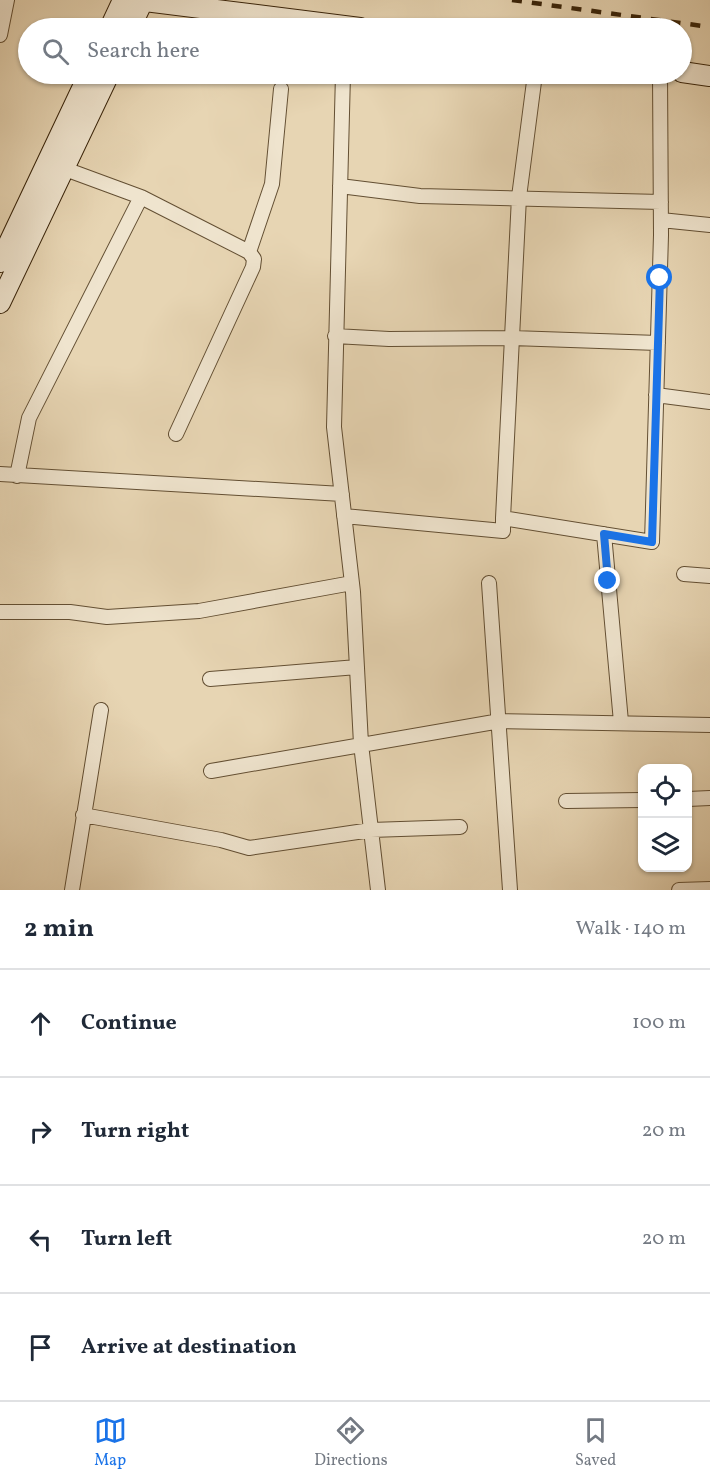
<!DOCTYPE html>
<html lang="en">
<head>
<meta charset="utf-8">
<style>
  body { margin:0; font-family:Vollkorn,serif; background:#f6f6f7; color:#1f2937 }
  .controls { position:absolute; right:18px; bottom:18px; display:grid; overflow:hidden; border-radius:12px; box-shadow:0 2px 4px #0004 }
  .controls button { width:54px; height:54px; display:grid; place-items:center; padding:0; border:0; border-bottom:2px solid #e0e1e3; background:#fff; color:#1f2937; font:30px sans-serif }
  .stop { position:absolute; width:18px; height:18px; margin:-14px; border:4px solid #1a73e8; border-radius:50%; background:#fff }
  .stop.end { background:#1a73e8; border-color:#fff; box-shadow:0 2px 6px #0008 }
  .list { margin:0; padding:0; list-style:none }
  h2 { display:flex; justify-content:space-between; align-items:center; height:78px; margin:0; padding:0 24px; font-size:26px }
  h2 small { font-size:20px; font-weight:400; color:#747a83 }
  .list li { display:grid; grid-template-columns:39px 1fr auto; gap:18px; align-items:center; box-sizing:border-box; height:108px; padding:0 24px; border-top:2px solid #e0e1e3 }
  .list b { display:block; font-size:22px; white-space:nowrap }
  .list em { font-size:20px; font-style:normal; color:#747a83 }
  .icon { flex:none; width:33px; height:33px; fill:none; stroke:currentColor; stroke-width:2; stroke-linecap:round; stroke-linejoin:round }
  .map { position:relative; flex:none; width:710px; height:890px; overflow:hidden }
  .search { position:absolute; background:#fff; box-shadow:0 2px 4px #0004; left:18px; right:18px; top:18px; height:66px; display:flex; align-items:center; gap:15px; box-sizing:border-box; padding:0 21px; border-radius:33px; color:#747a83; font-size:22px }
  .sheet { height:510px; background:#fff }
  nav { display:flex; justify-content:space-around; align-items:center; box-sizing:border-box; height:84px; border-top:2px solid #e0e1e3; background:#fff; font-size:16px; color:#747a83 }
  nav a { display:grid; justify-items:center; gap:3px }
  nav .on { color:#1a73e8 }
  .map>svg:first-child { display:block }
</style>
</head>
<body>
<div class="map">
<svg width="710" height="890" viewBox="0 0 710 890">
  <rect width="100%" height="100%" fill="#e7d5b3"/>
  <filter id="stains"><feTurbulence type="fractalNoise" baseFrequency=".00333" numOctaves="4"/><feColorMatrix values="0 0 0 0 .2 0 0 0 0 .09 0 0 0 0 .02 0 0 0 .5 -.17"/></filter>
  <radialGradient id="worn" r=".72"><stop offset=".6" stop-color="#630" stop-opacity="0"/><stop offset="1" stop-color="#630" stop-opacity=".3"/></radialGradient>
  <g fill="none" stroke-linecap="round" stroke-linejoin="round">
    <defs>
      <path id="street" d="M 0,35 L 7,0
        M 343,74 L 334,427 L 353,592 L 361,744 L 378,890
        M 65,169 L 141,197 L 249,252 L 254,259 L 253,267 L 176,434
        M 340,186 L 420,196 L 661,202
        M 661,220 L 710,225
        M 249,252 L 272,184 L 281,89
        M 335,336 L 389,339 L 512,338 L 658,343
        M 656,395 L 710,402
        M 0,474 L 342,494
        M 17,476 L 29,418 L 141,197
        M 344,516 L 503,531 L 503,518 L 652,542 L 661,235 L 660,74
        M 503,518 L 519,197 L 535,74
        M 604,534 L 621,722
        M 684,574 L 710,576
        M 489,583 L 510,890
        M 0,612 L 70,612 L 107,617 L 199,611 L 352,583
        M 210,679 L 357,667
        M 211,771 L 500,721 L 710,725
        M 688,799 L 710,798
        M 566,801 L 642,800
        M 83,815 L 221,840 L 249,848 L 371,830 L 460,827
        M 72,890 L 101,710
        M 679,890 L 710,889"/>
      <path id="secondary" d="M 137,0 L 360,28
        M 110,28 L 123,0
        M 130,28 L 143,1
        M 682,72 L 710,76
        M 0,262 L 89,74
        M 0,303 L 109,74"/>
    </defs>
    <use href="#street" stroke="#634f33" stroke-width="16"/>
    <use href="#secondary" stroke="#372208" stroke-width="22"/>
    <use href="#street" stroke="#efe4ce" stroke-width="14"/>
    <use href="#secondary" stroke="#efe4ce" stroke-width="20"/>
    <path stroke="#372208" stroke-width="4.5" stroke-dasharray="10 10" stroke-linecap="butt" d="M 512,0 L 710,27"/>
  </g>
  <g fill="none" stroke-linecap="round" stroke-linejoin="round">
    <path stroke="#1a73e8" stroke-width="8" d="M 608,581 L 604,534 L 652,542 L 660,278"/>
  </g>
  <rect width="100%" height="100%" filter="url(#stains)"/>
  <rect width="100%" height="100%" fill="url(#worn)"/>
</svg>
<div class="controls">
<button><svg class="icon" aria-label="locate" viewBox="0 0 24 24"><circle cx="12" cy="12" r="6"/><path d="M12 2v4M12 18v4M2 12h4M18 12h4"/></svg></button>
<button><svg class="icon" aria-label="layers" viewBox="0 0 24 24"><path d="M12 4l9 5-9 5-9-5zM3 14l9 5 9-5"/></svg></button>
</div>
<div class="stop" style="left:660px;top:278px"></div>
<div class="stop end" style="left:608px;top:581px"></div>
<div class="search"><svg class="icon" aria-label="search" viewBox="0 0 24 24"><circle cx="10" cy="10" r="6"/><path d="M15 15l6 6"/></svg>Search here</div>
</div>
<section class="sheet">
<h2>2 min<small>Walk · 140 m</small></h2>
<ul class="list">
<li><svg class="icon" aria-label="ahead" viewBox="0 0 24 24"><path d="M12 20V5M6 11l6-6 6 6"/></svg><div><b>Continue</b></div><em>100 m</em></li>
<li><svg class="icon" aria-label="right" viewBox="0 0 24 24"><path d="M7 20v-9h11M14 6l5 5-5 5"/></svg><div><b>Turn right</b></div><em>20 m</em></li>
<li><svg class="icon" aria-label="left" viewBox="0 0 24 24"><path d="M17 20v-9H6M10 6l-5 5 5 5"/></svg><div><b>Turn left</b></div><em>20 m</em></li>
<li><svg class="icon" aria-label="arrive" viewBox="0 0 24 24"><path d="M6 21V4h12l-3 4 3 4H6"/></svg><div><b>Arrive at destination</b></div></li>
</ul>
</section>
<nav>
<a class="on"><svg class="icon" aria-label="map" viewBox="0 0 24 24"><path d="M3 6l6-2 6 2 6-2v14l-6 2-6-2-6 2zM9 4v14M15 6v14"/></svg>Map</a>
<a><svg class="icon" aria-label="directions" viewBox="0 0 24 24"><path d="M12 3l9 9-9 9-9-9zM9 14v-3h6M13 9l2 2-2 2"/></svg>Directions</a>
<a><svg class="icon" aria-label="saved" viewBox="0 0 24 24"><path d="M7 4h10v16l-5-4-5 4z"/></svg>Saved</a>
</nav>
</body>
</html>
